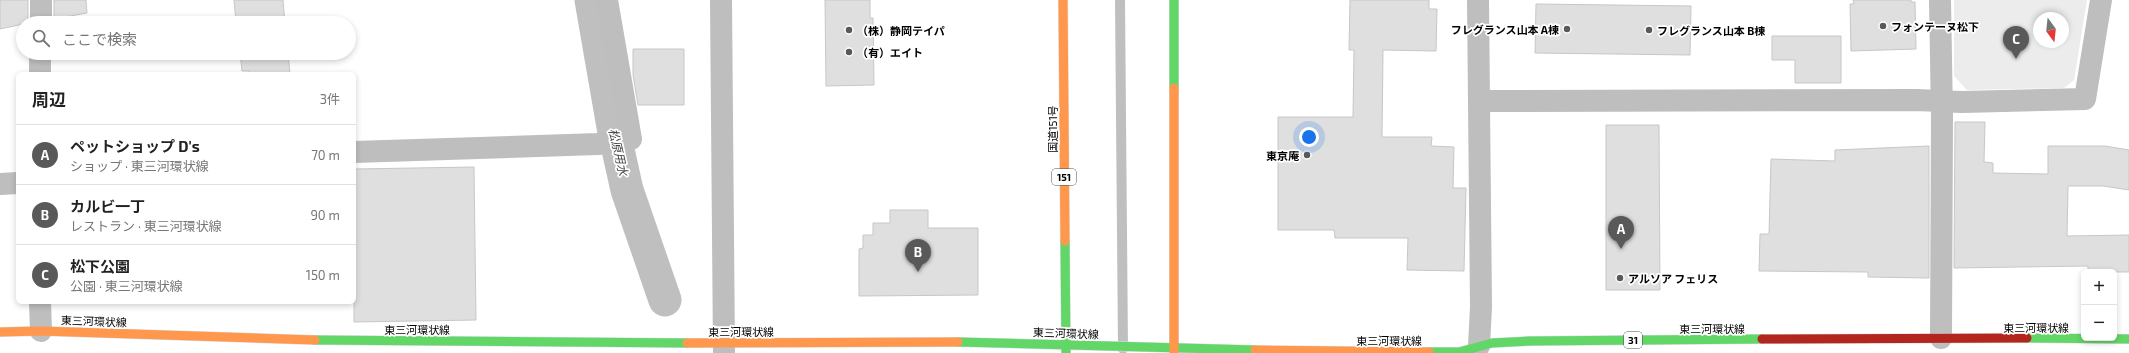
<!DOCTYPE html>
<html lang="ja">
<head>
<meta charset="utf-8">
<style>
  body { margin:0; font-family:"Exo 2","Noto Sans JP",sans-serif; background:#f6f6f6; color:#222 }
  .controls { position:absolute; right:12px; bottom:12px; display:grid; overflow:hidden; border-radius:6px; box-shadow:0 2px 6px #0003 }
  .controls button { width:36px; height:36px; display:grid; place-items:center; padding:0; border:0; border-bottom:1px solid #e0e0e0; background:#fff; color:#222; font:20px sans-serif }
  .compass { position:absolute; left:2033px; top:12px; width:36px; height:36px; border-radius:50%; background:#fff; box-shadow:0 2px 6px #0003; rotate:165deg }
  .you { position:absolute; left:1309px; top:137px; width:14px; height:14px; margin:-10px; border:3px solid #fff; border-radius:50%; background:#1a73e8; box-shadow:0 0 0 6px #1a73e833 }
  .badge { display:grid; place-items:center; width:26px; height:26px; border-radius:50%; background:#595959; color:#fff; font-size:13px; font-weight:700 }
  .pin { position:absolute; translate:-50% -33px; filter:drop-shadow(0 1px 2px #0008) }
  .pin::after { content:''; position:absolute; top:21px; width:14px; height:12px; background:inherit; clip-path:polygon(0 0,100% 0,50% 100%) }
  .list { margin:0; padding:0; list-style:none }
  h2 { display:flex; justify-content:space-between; align-items:center; height:52px; margin:0; padding:0 16px; font-size:17px }
  h2 small { font-size:13px; font-weight:400; color:#767676 }
  .list li { display:grid; grid-template-columns:26px 1fr auto; gap:12px; align-items:center; box-sizing:border-box; height:60px; padding:0 16px; border-top:1px solid #e0e0e0 }
  .list b { display:block; font-size:15px; white-space:nowrap }
  .list p { margin:0; font-size:13px; white-space:nowrap; color:#767676 }
  .list em { font-size:13px; font-style:normal; color:#767676 }
  .icon { flex:none; width:22px; height:22px; fill:none; stroke:currentColor; stroke-width:2; stroke-linecap:round; stroke-linejoin:round }
  .map { position:relative; flex:none; width:2129px; height:353px; overflow:hidden }
  .search { position:absolute; background:#fff; box-shadow:0 2px 6px #0003; left:16px; top:16px; width:340px; height:44px; display:flex; align-items:center; gap:10px; box-sizing:border-box; padding:0 14px; border-radius:22px; color:#767676; font-size:15px }
  .panel { position:absolute; background:#fff; box-shadow:0 2px 6px #0003; left:16px; top:72px; width:340px; height:232px; border-radius:6px }
  .map>svg:first-child { display:block }
</style>
</head>
<body>
<div class="map">
<svg width="2129" height="353" viewBox="0 0 2129 353">
  <rect width="100%" height="100%" fill="#fff"/>
  <path fill="#ececec" fill-rule="evenodd" d="M 1954,0 L 2087,0 L 2074,80 L 2064,88 L 1967,90 L 1954,76 ZM 2039,18 L 2063,18 L 2063,42 L 2039,42 Z"/>
  <g fill="none" stroke-linecap="round" stroke-linejoin="round">
    <path stroke="#bfbfbf" stroke-width="10" d="M 1120,0 L 1123,349"/>
    <path stroke="#bfbfbf" stroke-width="33" d="M 591,0 L 613,127 L 627,190 L 665,300"/>
  </g>
  <path fill="#dfdfdf" stroke="#c7c7c7" d="M 0,0 L 28,0 L 28,23 L 0,29 Z
    M 54,0 L 86,0 L 87,13 L 54,19 Z
    M 234,0 L 283,0 L 285,23 L 236,23 Z
    M 825,0 L 870,0 L 870,18 L 873,18 L 874,85 L 826,86 Z
    M 1350,0 L 1429,0 L 1429,9 L 1437,9 L 1436,51 L 1383,50 L 1382,137 L 1432,137 L 1431,146 L 1454,147 L 1453,188 L 1466,188 L 1464,271 L 1407,270 L 1408,238 L 1335,238 L 1334,230 L 1278,230 L 1278,117 L 1353,117 L 1354,50 L 1349,50 Z
    M 1853,0 L 1911,0 L 1911,2 L 1915,2 L 1916,49 L 1851,51 L 1850,4 L 1854,4 Z
    M 1536,4 L 1691,6 L 1690,55 L 1535,53 Z
    M 1772,36 L 1841,36 L 1841,83 L 1795,83 L 1795,60 L 1772,60 Z
    M 633,49 L 684,49 L 684,105 L 638,105 L 633,75 Z
    M 240,53 L 288,53 L 290,74 L 249,74 L 249,71 L 242,71 Z
    M 1955,122 L 1985,122 L 1984,162 L 1993,163 L 1993,173 L 2048,174 L 2048,146 L 2105,146 L 2129,150 L 2129,190 L 2103,186 L 2068,186 L 2067,236 L 2129,235 L 2129,272 L 2088,272 L 2088,266 L 1954,268 Z
    M 1606,125 L 1659,125 L 1660,290 L 1606,290 Z
    M 1929,146 L 1929,278 L 1868,277 L 1868,272 L 1759,271 L 1760,234 L 1769,234 L 1771,159 L 1835,161 L 1835,150 Z
    M 474,167 L 476,320 L 354,322 L 354,169 Z
    M 890,210 L 928,210 L 928,228 L 978,228 L 978,295 L 859,296 L 859,249 L 863,248 L 863,235 L 873,235 L 873,223 L 890,223 Z"/>
  <g fill="none" stroke-linecap="round" stroke-linejoin="round">
    <defs>
      <path id="fast" d="M 1174,0 L 1174,88
        M 1065,241 L 1066,353
        M 2027,338 L 2129,339
        M 315,340 L 687,343
        M 958,342 L 1255,350
        M 1429,352 L 1459,352 L 1492,343 L 1531,341 L 1762,339"/>
      <path id="slow" d="M 1063,0 L 1065,241
        M 1174,88 L 1174,353
        M 0,332 L 41,331 L 315,340
        M 687,343 L 958,342
        M 1255,350 L 1429,352"/>
      <path id="jam" d="M 1762,339 L 2027,338"/>
    </defs>
    <use href="#fast" stroke="#dbdbdb" stroke-width="10"/>
    <use href="#slow" stroke="#dbdbdb" stroke-width="10"/>
    <use href="#jam" stroke="#dbdbdb" stroke-width="10"/>
    <path stroke="#bebebe" stroke-width="22" d="M 721,0 L 724,353
      M 1478,0 L 1481,307 L 1479,346
      M 1940,0 L 1942,116 L 1941,338
      M 41,23 L 41,0
      M 40,74 L 40,53
      M 1480,101 L 1917,100 L 1962,102 L 2085,99 L 2101,0
      M 354,152 L 598,144 L 631,139 L 607,0
      M 0,184 L 18,183
      M 40,302 L 41,331"/>
    <use href="#fast" stroke="#63d668" stroke-width="9"/>
    <use href="#slow" stroke="#ff974d" stroke-width="9"/>
    <use href="#jam" stroke="#b3261e" stroke-width="9"/>
  </g>
  <g fill="#595959" stroke="#fff" stroke-width="1.5">
    <circle cx="1883" cy="26" r="4"/>
    <circle cx="1567" cy="29" r="4"/>
    <circle cx="849" cy="30" r="4"/>
    <circle cx="1649" cy="30" r="4"/>
    <circle cx="849" cy="52" r="4"/>
    <circle cx="1307" cy="155" r="4"/>
    <circle cx="1620" cy="278" r="4"/>
  </g>
  <g text-anchor="middle" dominant-baseline="central" stroke-width="3.5" stroke-linejoin="round" paint-order="stroke">
    <g fill="#fff" stroke="#4c4c4c" stroke-width="1">
      <rect x="1052" y="169" width="24" height="16" rx="3"/>
      <rect x="1624" y="332" width="18" height="16" rx="3"/>
    </g>
    <g font-size="10" font-weight="bold" fill="#000">
      <text x="1064" y="177">151</text>
      <text x="1633" y="340">31</text>
    </g>
    <g font-size="11" font-weight="bold" fill="#000" stroke="#fff" text-anchor="start">
      <text x="1891" y="26">フォンテーヌ松下</text>
      <text x="1559" y="29" text-anchor="end">フレグランス山本 A棟</text>
      <text x="857" y="30">（株）静岡テイパ</text>
      <text x="1657" y="30">フレグランス山本 B棟</text>
      <text x="857" y="52">（有）エイト</text>
      <text x="1299" y="155" text-anchor="end">東京庵</text>
      <text x="1628" y="278">アルソア フェリス</text>
    </g>
    <g font-size="11" fill="#000" stroke="#fff">
      <text transform="translate(1052 129) rotate(-90)">国道151号</text>
      <text transform="translate(94 321) rotate(2)">東三河環状線</text>
      <text x="2036" y="327">東三河環状線</text>
      <text x="1712" y="328">東三河環状線</text>
      <text x="417" y="329">東三河環状線</text>
      <text x="741" y="331">東三河環状線</text>
      <text transform="translate(1066 333) rotate(2)">東三河環状線</text>
      <text x="1389" y="340">東三河環状線</text>
    </g>
    <g font-size="12" font-style="italic" fill="#444" stroke="#fff">
      <text transform="translate(619 152) rotate(77)">松原用水</text>
    </g>
  </g>
</svg>
<div class="controls">
<button>+</button>
<button>−</button>
</div>
<svg class="compass" viewBox="-18 -18 36 36"><path d="M0-13l5 13h-10z" fill="#e53935"/><path d="M0 13l5-13h-10z" fill="#767676"/></svg>
<div class="you"></div>
<div class="pin badge" style="left:1621px;top:249px">A</div>
<div class="pin badge" style="left:918px;top:272px">B</div>
<div class="pin badge" style="left:2016px;top:59px">C</div>
<div class="search"><svg class="icon" aria-label="search" viewBox="0 0 24 24"><circle cx="10" cy="10" r="6"/><path d="M15 15l6 6"/></svg>ここで検索</div>
<section class="panel">
<h2>周辺<small>3件</small></h2>
<ul class="list">
<li><span class="badge">A</span><div><b>ペットショップ D's</b><p>ショップ · 東三河環状線</p></div><em>70 m</em></li>
<li><span class="badge">B</span><div><b>カルビ一丁</b><p>レストラン · 東三河環状線</p></div><em>90 m</em></li>
<li><span class="badge">C</span><div><b>松下公園</b><p>公園 · 東三河環状線</p></div><em>150 m</em></li>
</ul>
</section>
</div>
</body>
</html>
